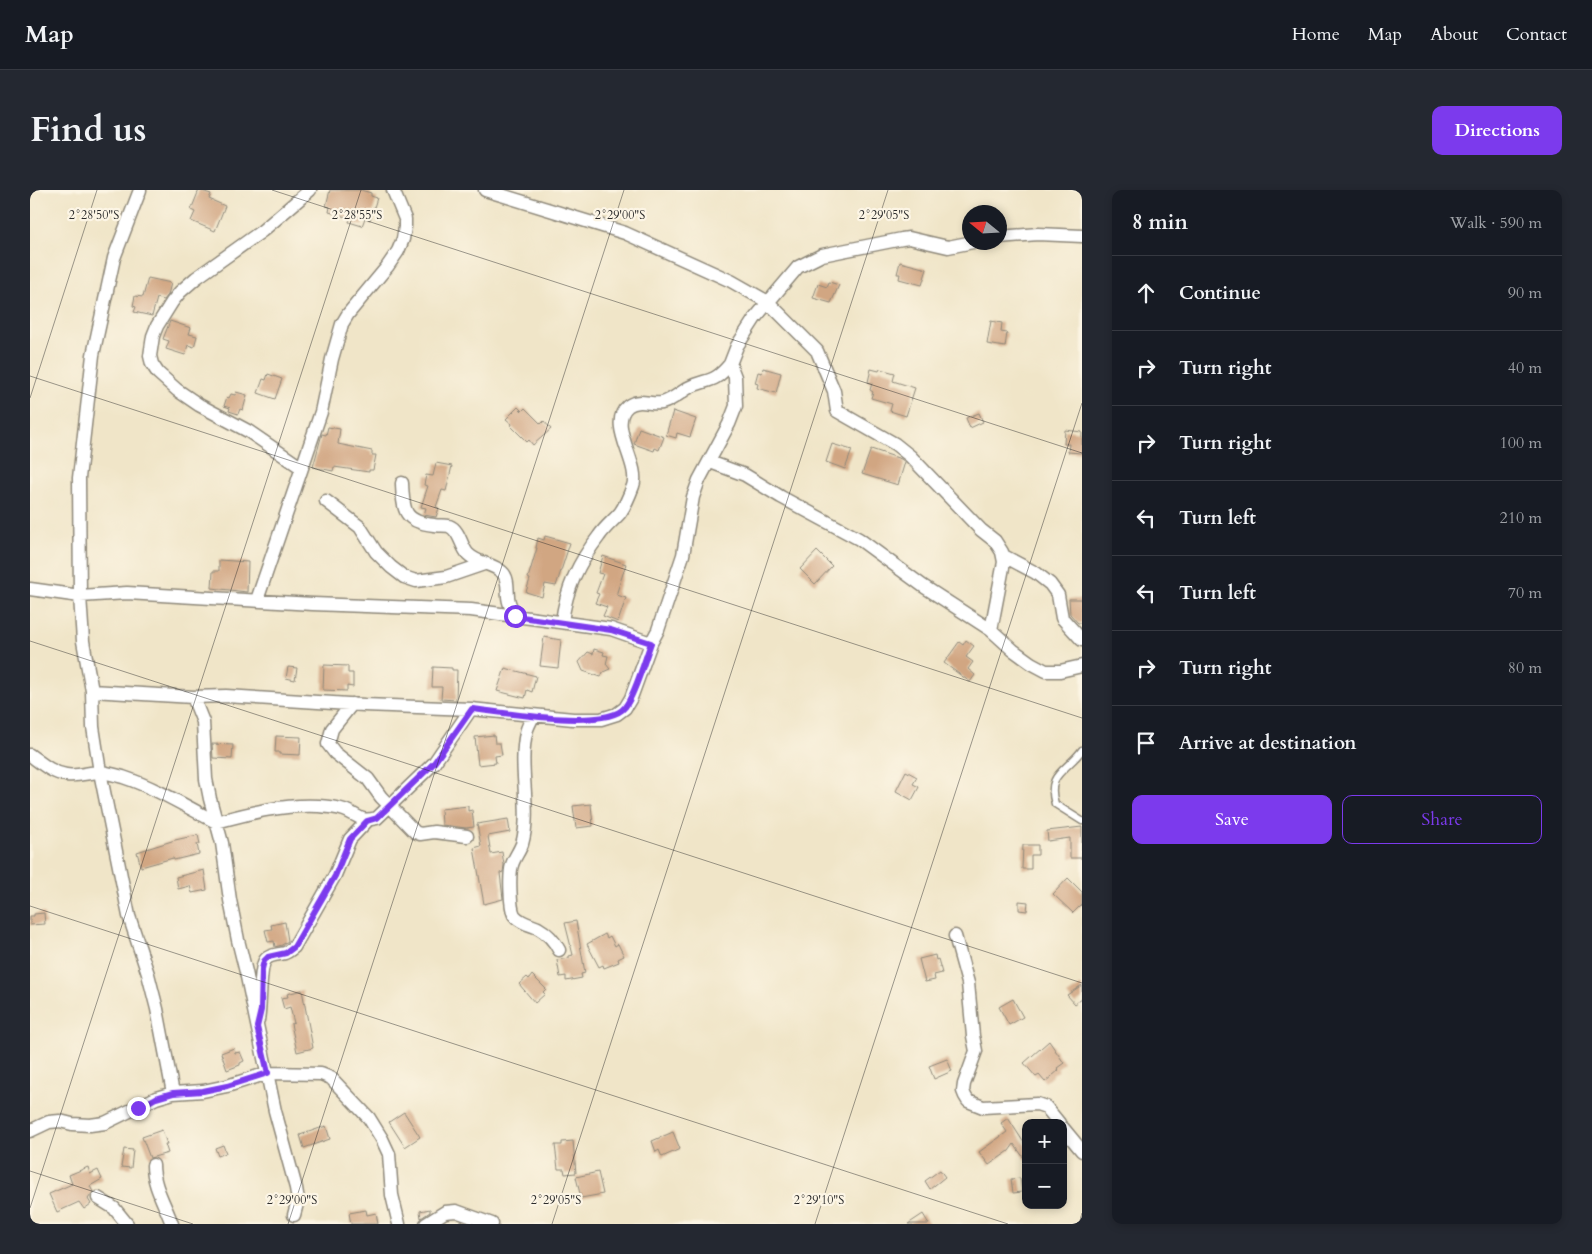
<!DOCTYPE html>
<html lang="en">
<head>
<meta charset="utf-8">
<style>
  body { margin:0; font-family:Cardo,serif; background:#242831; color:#f1f3f6 }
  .controls { position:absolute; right:15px; bottom:15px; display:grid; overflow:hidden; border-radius:10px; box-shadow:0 2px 8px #0003 }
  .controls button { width:45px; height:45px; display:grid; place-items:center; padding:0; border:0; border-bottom:1px solid #363941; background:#171b24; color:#f1f3f6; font:25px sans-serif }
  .compass { position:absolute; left:932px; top:15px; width:45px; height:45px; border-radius:50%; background:#171b24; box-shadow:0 2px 8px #0003; rotate:288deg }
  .stop { position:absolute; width:15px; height:15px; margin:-11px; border:4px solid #7c3aed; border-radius:50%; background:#fff }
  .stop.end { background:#7c3aed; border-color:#fff; box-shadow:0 1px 5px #0008 }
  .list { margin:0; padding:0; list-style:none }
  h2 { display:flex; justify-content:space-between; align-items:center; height:65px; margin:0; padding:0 20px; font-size:21px }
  h2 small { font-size:16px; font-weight:400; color:#9ea1a6 }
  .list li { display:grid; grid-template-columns:32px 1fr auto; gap:15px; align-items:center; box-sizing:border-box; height:75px; padding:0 20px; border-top:1px solid #363941 }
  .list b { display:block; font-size:19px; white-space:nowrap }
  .list em { font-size:16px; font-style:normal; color:#9ea1a6 }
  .actions { display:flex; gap:10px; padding:15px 20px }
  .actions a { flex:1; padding:11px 0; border:1px solid #7c3aed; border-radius:10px; text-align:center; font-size:18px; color:#7c3aed }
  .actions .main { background:#7c3aed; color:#fff }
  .icon { flex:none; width:28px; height:28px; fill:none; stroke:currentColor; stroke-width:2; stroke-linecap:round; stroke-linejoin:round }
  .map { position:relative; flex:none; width:1052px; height:1034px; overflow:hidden; border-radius:10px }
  header { display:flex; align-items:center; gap:30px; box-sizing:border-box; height:70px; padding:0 25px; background:#171b24; border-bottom:1px solid #363941 }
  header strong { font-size:24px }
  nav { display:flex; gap:28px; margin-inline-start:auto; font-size:18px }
  .intro { display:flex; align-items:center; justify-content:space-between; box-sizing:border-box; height:120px; padding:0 30px }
  h1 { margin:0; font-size:35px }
  .button { padding:12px 22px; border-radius:10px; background:#7c3aed; color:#fff; font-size:18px; font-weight:700 }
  main { display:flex; gap:30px; padding:0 30px }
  aside { flex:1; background:#171b24; border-radius:10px; box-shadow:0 2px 8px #0003 }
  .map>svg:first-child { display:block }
</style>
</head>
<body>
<header>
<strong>Map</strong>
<nav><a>Home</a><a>Map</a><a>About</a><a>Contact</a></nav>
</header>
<div class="intro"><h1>Find us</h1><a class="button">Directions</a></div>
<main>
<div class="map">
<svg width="1052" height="1034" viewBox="0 0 1052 1034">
  <rect width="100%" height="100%" fill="#fcf5e5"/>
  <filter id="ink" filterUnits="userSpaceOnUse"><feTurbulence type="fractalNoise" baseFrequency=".02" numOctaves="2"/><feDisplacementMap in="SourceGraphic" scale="10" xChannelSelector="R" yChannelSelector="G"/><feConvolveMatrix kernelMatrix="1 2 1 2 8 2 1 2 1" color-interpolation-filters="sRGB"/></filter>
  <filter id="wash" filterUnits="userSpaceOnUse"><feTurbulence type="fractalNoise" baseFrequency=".0096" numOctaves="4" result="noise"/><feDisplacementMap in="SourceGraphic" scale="20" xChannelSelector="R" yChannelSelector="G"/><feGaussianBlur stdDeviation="1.12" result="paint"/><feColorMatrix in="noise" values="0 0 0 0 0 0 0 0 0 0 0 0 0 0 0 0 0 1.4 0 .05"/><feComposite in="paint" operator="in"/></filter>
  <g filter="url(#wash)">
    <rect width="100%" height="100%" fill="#f0e5c8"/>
    <g id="blocks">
      <path fill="#d1a682" d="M 169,0 L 181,4 L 179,9 L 195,16 L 185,41 L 161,31 L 165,22 L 161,20 Z
        M 300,0 L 331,0 L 341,3 L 341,6 L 347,8 L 340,30 L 335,28 L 332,36 L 319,32 L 320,29 L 316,27 L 299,22 L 300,17 L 296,16 Z
        M 870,72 L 897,79 L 892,95 L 869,89 L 870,84 L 867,84 Z
        M 118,88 L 141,93 L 138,105 L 134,110 L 127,108 L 122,126 L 104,122 L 106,117 L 103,116 L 105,106 L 113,107 Z
        M 799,92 L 809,95 L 801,113 L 783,108 L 788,94 L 797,97 Z
        M 140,131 L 161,138 L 159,144 L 167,146 L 164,157 L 158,155 L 155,165 L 136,159 L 139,151 L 133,149 Z
        M 961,131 L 972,133 L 971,142 L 977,143 L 975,157 L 957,154 Z
        M 733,178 L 751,183 L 746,203 L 727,198 L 728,194 L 725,193 L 728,182 L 732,183 Z
        M 841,179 L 849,181 L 850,179 L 865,183 L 863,191 L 885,198 L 876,226 L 860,221 L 862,214 L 841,208 L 843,202 L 840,200 L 842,193 L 838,192 Z
        M 238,184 L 252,189 L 245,209 L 228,203 L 233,189 L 236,190 Z
        M 206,202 L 217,205 L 213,220 L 210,219 L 208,224 L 199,221 L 200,218 L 194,216 L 197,207 L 199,208 L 201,204 L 205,205 Z
        M 488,217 L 492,221 L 495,218 L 511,234 L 514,231 L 521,239 L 503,255 L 499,250 L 497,252 L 481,236 L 482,234 L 476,229 Z
        M 643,221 L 666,229 L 660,247 L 647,243 L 646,248 L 636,245 Z
        M 949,223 L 953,232 L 940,238 L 936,228 Z
        M 298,237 L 310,239 L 308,254 L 342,261 L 342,265 L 346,265 L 343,280 L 339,280 L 339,282 L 304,277 L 303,281 L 283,277 L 292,244 L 296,245 Z
        M 609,238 L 634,247 L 629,260 L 625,258 L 624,261 L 604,254 Z
        M 1035,240 L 1052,242 L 1052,263 L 1038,262 L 1039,254 L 1034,254 Z
        M 802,254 L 822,260 L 815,279 L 796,272 Z
        M 841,259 L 871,269 L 875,272 L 868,295 L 832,284 Z
        M 406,273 L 422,276 L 416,301 L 412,300 L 406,317 L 409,318 L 406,327 L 394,325 L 396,318 L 391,317 L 398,296 L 394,295 L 396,285 L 403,286 Z
        M 515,346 L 540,353 L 526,396 L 515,394 L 512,407 L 496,402 L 500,389 L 498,388 L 507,358 L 506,358 L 508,348 L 514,350 Z
        M 787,361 L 802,376 L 785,394 L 770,379 Z
        M 573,366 L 596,374 L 587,402 L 587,405 L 596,408 L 588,432 L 573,426 L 577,417 L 565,413 L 569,404 L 566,403 L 573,384 L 568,383 Z
        M 189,370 L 218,372 L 217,402 L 182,398 L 183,381 L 189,381 Z
        M 1039,409 L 1052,409 L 1052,433 L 1048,433 L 1040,424 Z
        M 514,447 L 531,450 L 528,478 L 510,476 Z
        M 936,450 L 944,456 L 936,467 L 943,472 L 938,479 L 945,485 L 940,492 L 914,473 L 929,452 L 933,455 Z
        M 564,459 L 574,462 L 573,465 L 578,466 L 576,474 L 580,479 L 573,482 L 571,487 L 553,481 L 549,472 L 558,462 L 563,464 Z
        M 294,475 L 318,476 L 318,483 L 323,483 L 323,497 L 317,496 L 317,501 L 293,500 Z
        M 258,477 L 267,478 L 265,490 L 256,488 Z
        M 403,477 L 422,478 L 422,480 L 427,480 L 426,510 L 411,509 L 412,497 L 402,497 Z
        M 475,478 L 506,486 L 502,502 L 497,500 L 495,508 L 467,501 Z
        M 464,545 L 465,553 L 470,553 L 472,565 L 465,566 L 466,573 L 448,575 L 445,547 Z
        M 246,546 L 271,547 L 270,565 L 249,564 L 249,562 L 245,562 Z
        M 182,554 L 203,555 L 202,569 L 183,568 Z
        M 876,581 L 887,587 L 883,594 L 889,597 L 882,610 L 866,601 Z
        M 561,614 L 563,636 L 546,638 L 543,616 Z
        M 438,616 L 438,621 L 442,620 L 444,637 L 436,638 L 412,635 L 411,619 Z
        M 478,629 L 480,642 L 458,646 L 461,664 L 472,662 L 474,675 L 473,682 L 470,683 L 473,709 L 454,714 L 444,658 L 451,656 L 447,634 Z
        M 1052,637 L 1052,668 L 1040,668 L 1040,648 L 1018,651 L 1017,641 Z
        M 168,645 L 170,654 L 167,654 L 169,664 L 144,670 L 143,668 L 111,677 L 107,662 L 145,650 Z
        M 993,655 L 1008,655 L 1008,665 L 1001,665 L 1001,679 L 992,679 Z
        M 174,680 L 177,700 L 162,703 L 160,696 L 148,699 L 146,687 Z
        M 1038,688 L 1052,702 L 1052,714 L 1043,723 L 1023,704 Z
        M 989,711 L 998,712 L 997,721 L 989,720 Z
        M 14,723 L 15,734 L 0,735 L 0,726 L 4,726 L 4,724 Z
        M 546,731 L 555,783 L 551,784 L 552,788 L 536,791 L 536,786 L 530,787 L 527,770 L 539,768 L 539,766 L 543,765 L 535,733 Z
        M 255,732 L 258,751 L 252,755 L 245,757 L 244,751 L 238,752 L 235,740 L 242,739 L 241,735 Z
        M 575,744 L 577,748 L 580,746 L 585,756 L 588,754 L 594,766 L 588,769 L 589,772 L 574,778 L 573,775 L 569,777 L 557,754 Z
        M 905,765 L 906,770 L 908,769 L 912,783 L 904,785 L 905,790 L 895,792 L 889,769 Z
        M 502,785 L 516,799 L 513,802 L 515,804 L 505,813 L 489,794 L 497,787 L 499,789 Z
        M 1052,795 L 1052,809 L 1045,814 L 1037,805 Z
        M 272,800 L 283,858 L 267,862 L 261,834 L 264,833 L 260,817 L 254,819 L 251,808 L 258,807 L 257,804 Z
        M 983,809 L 993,827 L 979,835 L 969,817 Z
        M 1019,851 L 1034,873 L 1027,878 L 1029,880 L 1015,892 L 1009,885 L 1006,887 L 994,873 Z
        M 204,858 L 205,863 L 210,862 L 214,871 L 210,873 L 210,875 L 197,880 L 191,863 Z
        M 917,869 L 922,881 L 904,889 L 899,876 Z
        M 374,922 L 390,947 L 375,957 L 359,932 Z
        M 978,928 L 996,956 L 996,971 L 984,954 L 979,961 L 959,975 L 949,962 L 977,942 L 971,933 Z
        M 296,936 L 300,949 L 274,958 L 270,945 Z
        M 132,940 L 137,954 L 135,954 L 138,963 L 120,968 L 112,947 Z
        M 643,942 L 650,959 L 632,967 L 629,960 L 626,962 L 622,951 Z
        M 543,951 L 546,983 L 535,984 L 534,979 L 528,979 L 525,955 L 532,955 L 532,952 Z
        M 193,955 L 196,963 L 188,966 L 185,958 Z
        M 94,959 L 103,960 L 101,978 L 91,977 Z
        M 58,977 L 60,984 L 68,980 L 72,989 L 60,996 L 63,1002 L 58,1009 L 61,1014 L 54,1019 L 49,1012 L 27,1022 L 19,1004 L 42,994 L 39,985 Z
        M 910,980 L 915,987 L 900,999 L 895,991 Z
        M 568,982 L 573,1004 L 551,1008 L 546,987 Z
        M 990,988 L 992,1002 L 983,1003 L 981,989 Z
        M 400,1019 L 400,1022 L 391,1028 L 390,1021 Z
        M 336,1020 L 337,1025 L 346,1023 L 348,1034 L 321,1034 L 319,1023 Z
        M 893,1024 L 899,1034 L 878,1034 Z"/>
    </g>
  </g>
  <g filter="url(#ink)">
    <use href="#blocks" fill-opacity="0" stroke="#8e887a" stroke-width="1"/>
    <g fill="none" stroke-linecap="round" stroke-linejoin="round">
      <defs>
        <path id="lane" d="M 1052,560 C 1036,582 1016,583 1025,614 L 1052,631"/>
        <path id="street" d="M 110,0 L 84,68 L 63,165 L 49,288 L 50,406 L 53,451 L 62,501 L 63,537 L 70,582 L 99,726 L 118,784 L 127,819 L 143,903
          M 455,0 L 595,43 L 701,91 L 738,112 L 787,161 L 804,201 L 807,221 L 865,254 L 880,266 L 951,340 L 965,351 L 972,362 L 974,372 L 961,440
          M 969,47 L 1008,44 L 1052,46
          M 680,272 L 715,285 L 751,307 L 829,349 L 893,396 L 961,440 L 983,460 L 1001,473 L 1016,481 L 1030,481 L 1052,476
          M 272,278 L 218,241 L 169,215 L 147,200 L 128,183 L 122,174 L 120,166 L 123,146 L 127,136 L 142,112 L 150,102 L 166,88 L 232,41 L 280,0
          M 372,293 C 373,321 374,332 404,335 C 408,336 415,335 419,336 C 430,340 431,357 438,364 C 448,374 462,373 472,382 C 480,389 476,403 479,412 C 480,416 483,421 485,425
          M 296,311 L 330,337 L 346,362 L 361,377 L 374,387 L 386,391 L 416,387 L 454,374
          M 974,366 L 1006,383 L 1020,394 L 1028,405 L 1032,428 L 1052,450
          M 0,399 L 50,406 L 97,403 L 283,414 L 441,420 L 581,439 L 621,453
          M 227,410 L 291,222 L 302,169 L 312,134 L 318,124 L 357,77 L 368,61 L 373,49 L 375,37 L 375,29 L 363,0
          M 532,432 C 536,398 549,372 569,346 C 575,337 583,331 590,323 C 595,316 600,304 603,296 C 611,274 576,234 598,216 C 609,208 620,215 632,213 C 641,211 650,203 658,198 C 677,188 683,195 700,174
          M 62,501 L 163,507 L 196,506 L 334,515 L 441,519 L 543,529 L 571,529 L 587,524 L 595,518 L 601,508 L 621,453 L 628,440 L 653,365 L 663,307 L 669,290 L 699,234 L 706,216 L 705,187 L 700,174 L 707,156 L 725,128 L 768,77 L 792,65 L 872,49 L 879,48 L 918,57 L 943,52
          M 163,507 L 173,532 L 176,589 L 180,609 L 192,653 L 200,710 L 208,750 L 216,782 L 245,921 L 266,998 L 268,1010 L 264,1025
          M 322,514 L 302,539 L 298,554 L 305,563 L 338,589 L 351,607 L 385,642 L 390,644 L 404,642 L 437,646
          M 503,526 C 501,531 497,537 496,543 C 488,579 502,620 492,654 C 489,662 484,668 482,675 C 479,684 480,717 484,725 C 489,732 501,735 508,738 C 517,743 524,750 529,760
          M 0,565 C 11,573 22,583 36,585 C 48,587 59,582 70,582 C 78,583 86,585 93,587 C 126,598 155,616 186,632 C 220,623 253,614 289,616 C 298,617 310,617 319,622 C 332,628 331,632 347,628 L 404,573 L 441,519
          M 925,746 L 938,793 L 943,846 L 946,861 L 934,894 L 933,901 L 935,906 L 938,911 L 953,917 L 1007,914 L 1016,917 L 1029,933
          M 228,830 C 231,817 229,776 236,769 C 241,764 248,765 255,763 C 258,762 261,759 264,757 L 305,685 L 320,649 L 337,631
          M 1033,938 L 1052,961
          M 0,941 L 19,932 L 30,931 L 42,934 L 60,935 L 75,933 L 126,908 L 143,903 L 173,901 L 197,896 L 238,883 L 291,884 L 301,888 L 339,928 L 352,949 L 359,964 L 362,1005 L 369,1034
          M 123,975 C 123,996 135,1014 142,1034
          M 68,1008 L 84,1018 L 97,1034
          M 396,1034 L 415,1022 L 426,1021 L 462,1034"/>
      </defs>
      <use href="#lane" stroke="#8e887a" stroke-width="9"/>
      <use href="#street" stroke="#8e887a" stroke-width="15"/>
      <use href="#lane" stroke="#fff" stroke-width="6"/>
      <use href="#street" stroke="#fff" stroke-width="12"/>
    </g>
  </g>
  <g fill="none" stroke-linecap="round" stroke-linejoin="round" filter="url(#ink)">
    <path stroke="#7c3aed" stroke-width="6" d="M 108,918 L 126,908 L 143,903 L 173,901 L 197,896 L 238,883 L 227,837 L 231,820 L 232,779 L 234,771 L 238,767 L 256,763 L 264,757 L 305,686 L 320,649 L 337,631 L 347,628 L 404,573 L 442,519 C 471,522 577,541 595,517 C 605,505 615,469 621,453 L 581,440 L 485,426"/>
  </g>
  <path fill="none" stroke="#2b2b2b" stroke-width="1" stroke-opacity="0.45" d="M 242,0 L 1052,263M 0,186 L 1052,528M 0,208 L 67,0M 0,451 L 1052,793M 0,716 L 978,1034M 0,981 L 163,1034M 0,1018 L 331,0M 258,1034 L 594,0M 522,1034 L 858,0M 785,1034 L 1052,213M 1049,1034 L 1052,1023"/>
  <g font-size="12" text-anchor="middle" fill="#2b2b2b" stroke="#fcf5e5" stroke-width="4.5" stroke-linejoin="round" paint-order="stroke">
    <text x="64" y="29">2°28'50"S</text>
    <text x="327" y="29">2°28'55"S</text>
    <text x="590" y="29">2°29'00"S</text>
    <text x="854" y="29">2°29'05"S</text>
    <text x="262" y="1014">2°29'00"S</text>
    <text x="526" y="1014">2°29'05"S</text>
    <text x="789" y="1014">2°29'10"S</text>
  </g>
</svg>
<div class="controls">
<button>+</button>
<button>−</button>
</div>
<svg class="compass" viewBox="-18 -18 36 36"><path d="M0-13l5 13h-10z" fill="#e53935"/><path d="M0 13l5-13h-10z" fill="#9ea1a6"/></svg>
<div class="stop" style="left:485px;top:426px"></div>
<div class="stop end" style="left:108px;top:918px"></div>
</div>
<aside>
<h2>8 min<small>Walk · 590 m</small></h2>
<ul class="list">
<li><svg class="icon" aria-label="ahead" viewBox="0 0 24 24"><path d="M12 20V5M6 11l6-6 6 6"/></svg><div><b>Continue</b></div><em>90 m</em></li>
<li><svg class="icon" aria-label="right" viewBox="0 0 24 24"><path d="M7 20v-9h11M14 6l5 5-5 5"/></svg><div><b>Turn right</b></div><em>40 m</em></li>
<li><svg class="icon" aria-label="right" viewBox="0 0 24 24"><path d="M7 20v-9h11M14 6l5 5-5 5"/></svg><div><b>Turn right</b></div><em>100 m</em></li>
<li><svg class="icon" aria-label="left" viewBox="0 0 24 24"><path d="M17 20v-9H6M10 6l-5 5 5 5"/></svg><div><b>Turn left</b></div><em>210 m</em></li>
<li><svg class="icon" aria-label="left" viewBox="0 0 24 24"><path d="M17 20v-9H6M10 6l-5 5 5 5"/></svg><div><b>Turn left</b></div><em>70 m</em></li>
<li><svg class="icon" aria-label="right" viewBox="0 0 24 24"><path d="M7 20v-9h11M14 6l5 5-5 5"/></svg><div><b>Turn right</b></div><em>80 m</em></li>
<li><svg class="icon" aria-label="arrive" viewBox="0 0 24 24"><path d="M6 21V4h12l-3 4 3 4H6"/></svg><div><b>Arrive at destination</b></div></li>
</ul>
<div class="actions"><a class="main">Save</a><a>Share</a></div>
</aside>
</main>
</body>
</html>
